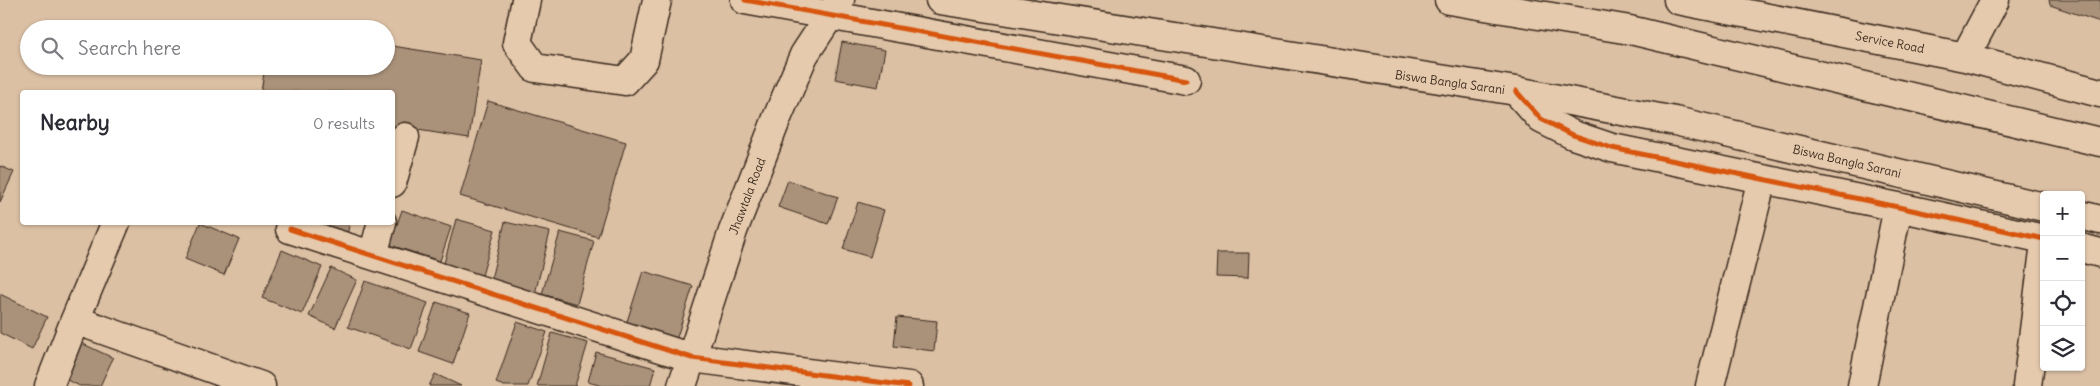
<!DOCTYPE html>
<html lang="en">
<head>
<meta charset="utf-8">
<style>
  body { margin:0; font-family:Delius,sans-serif; background:#f2f2f3; color:#2b2b33 }
  .controls { position:absolute; right:15px; bottom:15px; display:grid; overflow:hidden; border-radius:5px; box-shadow:0 1px 4px #0004 }
  .controls button { width:45px; height:45px; display:grid; place-items:center; padding:0; border:0; border-bottom:1px solid #e1e1e2; background:#fff; color:#2b2b33; font:25px sans-serif }
  .list { margin:0; padding:0; list-style:none }
  h2 { display:flex; justify-content:space-between; align-items:center; height:65px; margin:0; padding:0 20px; font-size:21px }
  h2 small { font-size:16px; font-weight:400; color:#7c7c81 }
  .icon { flex:none; width:28px; height:28px; fill:none; stroke:currentColor; stroke-width:2; stroke-linecap:round; stroke-linejoin:round }
  .map { position:relative; flex:none; width:2100px; height:386px; overflow:hidden }
  .search { position:absolute; background:#fff; box-shadow:0 1px 4px #0004; left:20px; top:20px; width:375px; height:55px; display:flex; align-items:center; gap:12px; box-sizing:border-box; padding:0 18px; border-radius:28px; color:#7c7c81; font-size:19px }
  .panel { position:absolute; background:#fff; box-shadow:0 1px 4px #0004; left:20px; top:90px; width:375px; height:135px; border-radius:5px }
  .map>svg:first-child { display:block }
</style>
</head>
<body>
<div class="map">
<svg width="2100" height="386" viewBox="0 0 2100 386">
  <rect width="100%" height="100%" fill="#dbc0a4"/>
  <filter id="ink" filterUnits="userSpaceOnUse"><feTurbulence type="fractalNoise" baseFrequency=".02" numOctaves="2"/><feDisplacementMap in="SourceGraphic" scale="10" xChannelSelector="R" yChannelSelector="G"/><feConvolveMatrix kernelMatrix="1 2 1 2 8 2 1 2 1" color-interpolation-filters="sRGB"/></filter>
  <g filter="url(#ink)">
    <path fill="#a9917a" stroke="#3b2a1e" d="M 2049,0 L 2100,0 L 2100,22 L 2050,5 Z
      M 842,42 L 885,50 L 878,87 L 835,79 Z
      M 386,45 L 481,60 L 469,138 L 392,126 L 392,92 L 261,92 L 265,66 L 386,66 Z
      M 488,101 L 626,142 L 598,237 L 460,196 Z
      M 0,166 L 14,172 L 0,202 Z
      M 788,180 L 838,197 L 828,224 L 778,207 Z
      M 858,202 L 884,210 L 870,257 L 843,249 Z
      M 402,210 L 451,227 L 440,261 L 390,245 Z
      M 456,219 L 495,230 L 481,279 L 443,267 Z
      M 290,222 L 350,222 L 346,239 Z
      M 505,222 L 550,232 L 535,294 L 490,283 Z
      M 200,223 L 239,239 L 224,275 L 185,259 Z
      M 560,232 L 594,241 L 577,304 L 542,294 Z
      M 282,250 L 322,267 L 302,314 L 262,298 Z
      M 1217,253 L 1249,253 L 1248,278 L 1216,277 Z
      M 331,268 L 357,280 L 335,328 L 309,316 Z
      M 643,271 L 693,286 L 673,350 L 623,334 Z
      M 365,281 L 428,303 L 411,349 L 348,327 Z
      M 0,294 L 47,317 L 32,349 L 0,333 Z
      M 436,302 L 470,313 L 453,364 L 419,352 Z
      M 897,317 L 937,321 L 934,351 L 894,346 Z
      M 517,322 L 547,332 L 528,386 L 504,386 L 496,383 Z
      M 552,333 L 588,343 L 575,386 L 537,386 Z
      M 77,341 L 113,358 L 100,386 L 80,386 L 60,377 Z
      M 596,352 L 655,368 L 650,386 L 602,386 L 588,382 Z
      M 435,374 L 461,386 L 429,386 Z"/>
    <g fill="none" stroke-linecap="round" stroke-linejoin="round">
      <defs>
        <path id="minor" d="M 526,0 L 517,43 L 535,68 L 625,81 L 644,60 L 657,0
          M 745,0 L 1186,80
          M 1678,0 L 1965,57 L 2100,93
          M 1965,57 L 1995,0
          M 1516,91 L 1541,119 L 1573,135 L 1612,148 L 1898,207 L 2044,239
          M 392,183 L 405,137
          M 290,229 L 692,358 L 909,386
          M 2081,248 L 2100,253
          M 373,255 L 382,222
          M 75,320 L 116,222
          M 49,386 L 75,320 L 261,386
          M 682,386 L 733,231 L 777,118 L 804,55 L 840,0
          M 1710,386 L 1762,179
          M 1862,386 L 1898,207
          M 2027,386 L 2044,251"/>
        <path id="major" d="M 940,0 L 1516,91 L 1675,121 L 2044,207
          M 1449,0 L 1630,30 L 2100,142
          M 2081,215 L 2100,220"/>
      </defs>
      <use href="#minor" stroke="#3b2a1e" stroke-width="31"/>
      <use href="#major" stroke="#3b2a1e" stroke-width="31"/>
      <use href="#minor" stroke="#e5caad" stroke-width="28"/>
      <use href="#major" stroke="#e5caad" stroke-width="28"/>
      <defs>
        <path id="cycleway" d="M 745,0 L 1186,80
          M 1516,91 L 1541,119 L 1573,135 L 1612,148 L 1898,207 L 2044,239
          M 290,229 L 692,358 L 909,386"/>
      </defs>
      <use href="#cycleway" stroke="#e5caad" stroke-width="8"/>
      <use href="#cycleway" stroke="#d7540e" stroke-width="5"/>
    </g>
  </g>
  <g text-anchor="middle" dominant-baseline="central" stroke-width="5" stroke-linejoin="round" paint-order="stroke">
    <g font-size="12" fill="#3b2a1e" stroke="#e5caad">
      <text transform="translate(1890 42) rotate(11)">Service Road</text>
      <text transform="translate(1450 82) rotate(8)">Biswa Bangla Sarani</text>
      <text transform="translate(1847 161) rotate(13)">Biswa Bangla Sarani</text>
      <text transform="translate(747 196) rotate(-69)">Jhawtala Road</text>
    </g>
  </g>
</svg>
<div class="controls">
<button>+</button>
<button>−</button>
<button><svg class="icon" aria-label="locate" viewBox="0 0 24 24"><circle cx="12" cy="12" r="6"/><path d="M12 2v4M12 18v4M2 12h4M18 12h4"/></svg></button>
<button><svg class="icon" aria-label="layers" viewBox="0 0 24 24"><path d="M12 4l9 5-9 5-9-5zM3 14l9 5 9-5"/></svg></button>
</div>
<div class="search"><svg class="icon" aria-label="search" viewBox="0 0 24 24"><circle cx="10" cy="10" r="6"/><path d="M15 15l6 6"/></svg>Search here</div>
<section class="panel">
<h2>Nearby<small>0 results</small></h2>
<ul class="list">
</ul>
</section>
</div>
</body>
</html>
